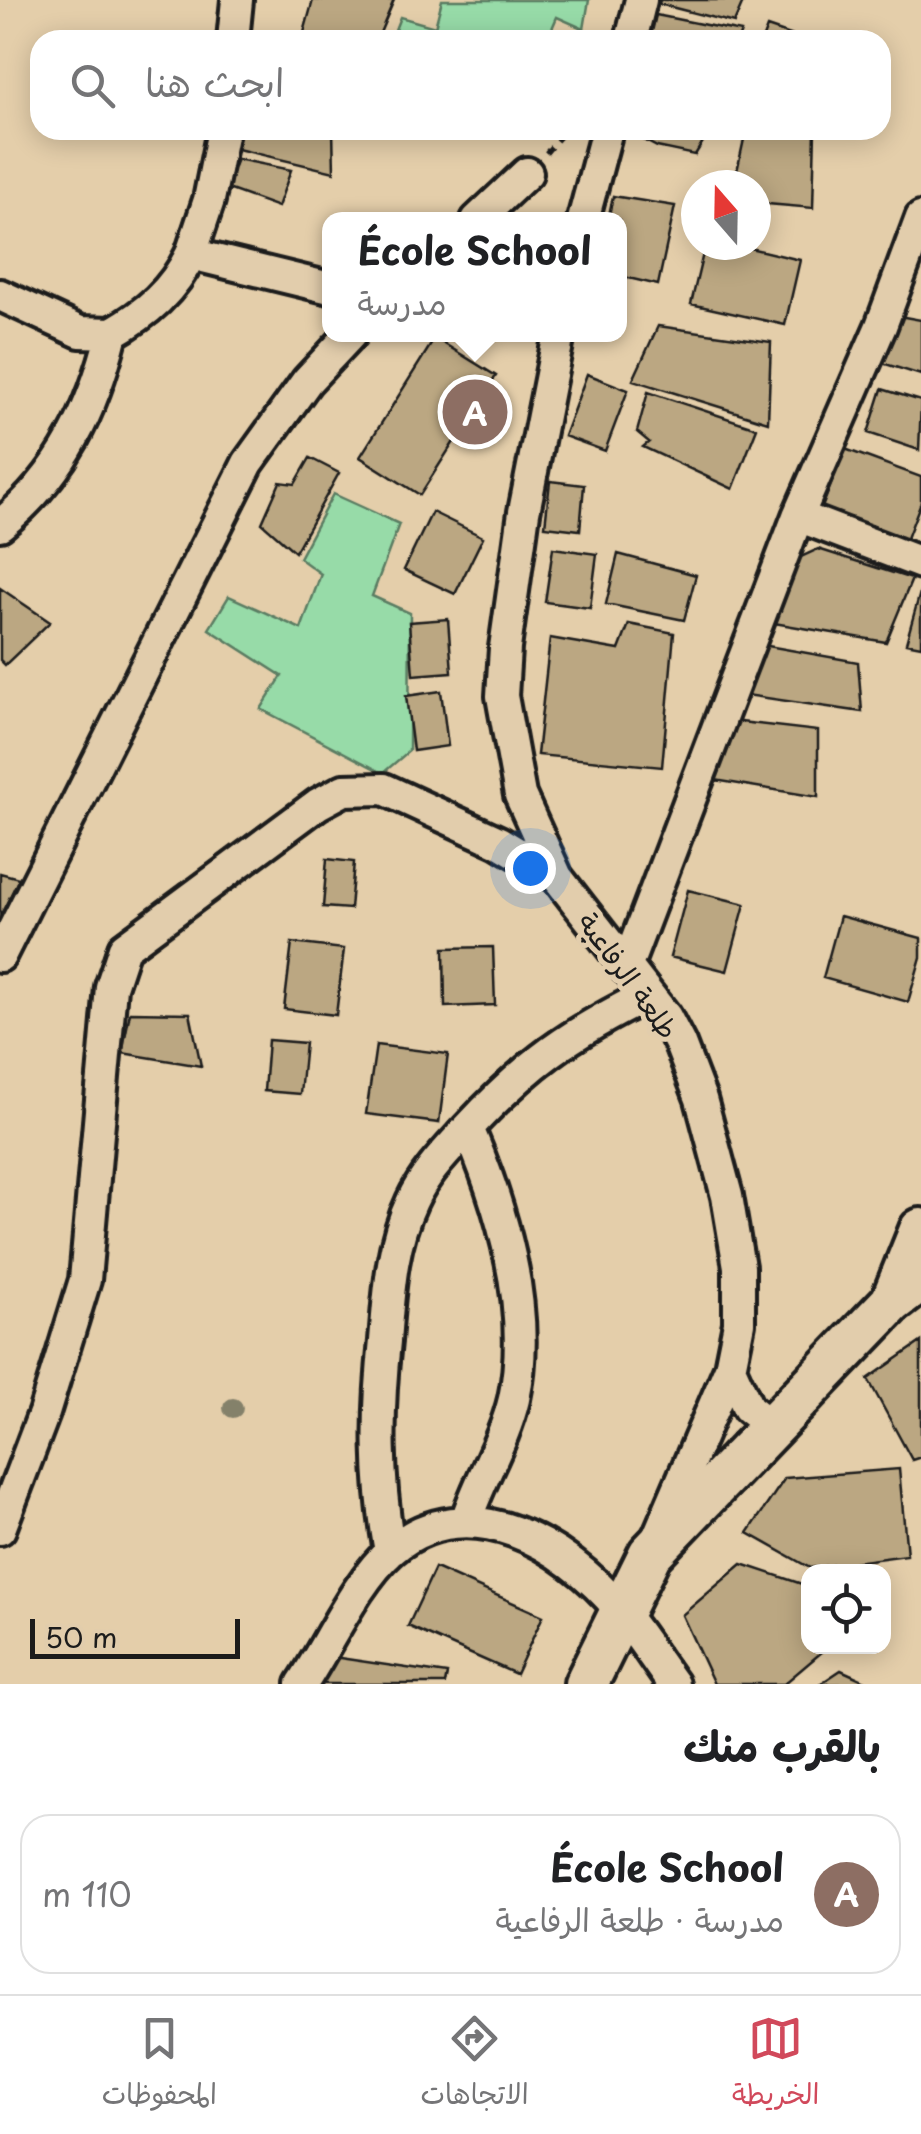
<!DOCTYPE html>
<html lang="ar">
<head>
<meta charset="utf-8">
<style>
  body { margin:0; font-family:"Playpen Sans","Playpen Sans Arabic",sans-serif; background:#f6f6f6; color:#202124; direction:rtl }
  .controls { position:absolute; right:30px; bottom:30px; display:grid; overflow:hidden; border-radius:20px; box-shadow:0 5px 25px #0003 }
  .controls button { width:90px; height:90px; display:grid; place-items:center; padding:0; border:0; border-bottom:2px solid #e0e0e0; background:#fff; color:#202124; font:50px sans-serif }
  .compass { position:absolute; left:681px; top:170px; width:90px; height:90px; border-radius:50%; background:#fff; box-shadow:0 5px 25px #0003; rotate:340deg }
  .scale { position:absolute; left:30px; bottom:25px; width:210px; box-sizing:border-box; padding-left:10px; border:5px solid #1c1c1c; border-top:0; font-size:28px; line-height:35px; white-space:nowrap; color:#1c1c1c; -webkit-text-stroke:8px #e2cdac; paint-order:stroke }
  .you { position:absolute; left:530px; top:868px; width:35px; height:35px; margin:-25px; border:8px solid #fff; border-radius:50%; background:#1a73e8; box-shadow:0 0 0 15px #1a73e833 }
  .badge { display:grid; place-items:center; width:65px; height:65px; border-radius:50%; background:#d1495b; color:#fff; font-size:32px; font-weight:700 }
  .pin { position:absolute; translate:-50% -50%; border:5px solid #fff; box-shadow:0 2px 10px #0006 }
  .popup { position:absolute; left:322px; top:212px; width:305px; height:130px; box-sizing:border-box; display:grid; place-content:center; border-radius:20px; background:#fff; filter:drop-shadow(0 2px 8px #0005); font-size:32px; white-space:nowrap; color:#757577 }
  .popup b { font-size:38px; color:#202124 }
  .popup::after { content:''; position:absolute; left:50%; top:100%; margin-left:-20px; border:20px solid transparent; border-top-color:#fff }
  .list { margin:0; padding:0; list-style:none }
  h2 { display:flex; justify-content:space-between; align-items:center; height:130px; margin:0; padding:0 40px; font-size:42px }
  h2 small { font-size:32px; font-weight:400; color:#757577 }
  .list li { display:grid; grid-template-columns:65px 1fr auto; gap:30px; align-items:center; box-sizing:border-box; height:160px; margin:0 20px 20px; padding:0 20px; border:2px solid #e0e0e0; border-radius:30px }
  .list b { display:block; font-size:38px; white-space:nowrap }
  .list p { margin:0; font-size:32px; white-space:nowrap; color:#757577 }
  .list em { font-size:32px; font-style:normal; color:#757577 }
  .icon { flex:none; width:55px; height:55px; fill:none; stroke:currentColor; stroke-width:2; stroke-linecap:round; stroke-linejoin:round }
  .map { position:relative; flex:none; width:921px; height:1684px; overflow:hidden; direction:ltr }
  .search { position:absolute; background:#fff; box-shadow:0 5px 25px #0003; left:30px; right:30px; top:30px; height:110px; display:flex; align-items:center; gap:25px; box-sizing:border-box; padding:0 35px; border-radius:30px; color:#757577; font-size:38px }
  .sheet { height:310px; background:#fff }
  nav { display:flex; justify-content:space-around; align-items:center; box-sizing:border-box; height:140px; border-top:2px solid #e0e0e0; background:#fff; font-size:28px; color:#757577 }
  nav a { display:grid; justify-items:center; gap:5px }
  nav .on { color:#d1495b }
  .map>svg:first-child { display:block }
</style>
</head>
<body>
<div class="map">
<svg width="921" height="1684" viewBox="0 0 921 1684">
  <rect width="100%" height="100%" fill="#e4ceaa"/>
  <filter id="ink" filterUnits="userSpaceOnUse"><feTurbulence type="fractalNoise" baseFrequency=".01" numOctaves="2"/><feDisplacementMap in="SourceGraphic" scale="20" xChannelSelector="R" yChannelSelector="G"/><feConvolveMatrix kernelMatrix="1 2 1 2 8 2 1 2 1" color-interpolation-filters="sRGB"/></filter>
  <g filter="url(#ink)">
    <path fill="#97dba8" stroke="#5a7c62" stroke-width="2.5" d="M 442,0 L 589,0 L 584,29 L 557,17 L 547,40 L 391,40 L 400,17 L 435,27 Z
      M 333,494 L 399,524 L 372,596 L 410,613 L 409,751 L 383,773 L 261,709 L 282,676 L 209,629 L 229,596 L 301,629 L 321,574 L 299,558 Z"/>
    <path fill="#bba782" stroke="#1c1c1c" stroke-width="2.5" d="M 313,0 L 394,0 L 377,40 L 302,40 Z
      M 660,0 L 744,0 L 734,23 L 659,4 Z
      M 656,15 L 741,32 L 738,40 L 650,40 Z
      M 767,27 L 805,40 L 762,40 Z
      M 229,130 L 333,130 L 334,172 L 225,146 Z
      M 625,130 L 710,130 L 695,155 L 657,147 Z
      M 746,130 L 815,130 L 813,208 L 756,203 L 756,185 L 734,185 Z
      M 237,159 L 291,170 L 278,207 L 225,188 Z
      M 613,196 L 675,206 L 658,285 L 620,276 L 620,220 L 608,220 Z
      M 705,245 L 737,245 L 800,260 L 785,325 L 691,304 Z
      M 899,316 L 921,320 L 921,375 L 882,363 Z
      M 658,326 L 771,342 L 768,422 L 633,380 Z
      M 435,338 L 496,376 L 420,495 L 360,457 Z
      M 587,374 L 628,390 L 605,451 L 564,436 Z
      M 882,389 L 921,401 L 919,450 L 868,433 Z
      M 648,392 L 757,428 L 733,489 L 643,447 L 649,442 L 637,432 Z
      M 845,449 L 921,477 L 921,502 L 906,541 L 821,510 Z
      M 310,458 L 339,473 L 295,552 L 262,523 L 280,482 L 295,484 Z
      M 550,481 L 584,485 L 580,530 L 545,526 Z
      M 432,512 L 483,537 L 455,594 L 404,570 Z
      M 553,548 L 597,554 L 590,608 L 545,602 Z
      M 818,549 L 912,579 L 886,642 L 768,622 L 779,567 Z
      M 618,554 L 696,575 L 684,620 L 606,604 Z
      M 0,588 L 50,622 L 5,665 L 0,660 Z
      M 921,589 L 921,646 L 906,643 Z
      M 448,619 L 452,672 L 413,675 L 409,622 Z
      M 629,624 L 674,633 L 662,767 L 537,755 L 550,638 L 619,650 Z
      M 751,643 L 858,662 L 862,712 L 746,695 Z
      M 441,691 L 448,746 L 413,751 L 406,696 Z
      M 732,721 L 818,731 L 818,797 L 709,779 Z
      M 327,859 L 354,862 L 350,909 L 323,907 Z
      M 0,873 L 19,878 L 0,919 Z
      M 688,890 L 745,904 L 727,971 L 670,957 Z
      M 840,916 L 921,938 L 921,957 L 908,1002 L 823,978 Z
      M 292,943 L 344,949 L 336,1015 L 284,1009 Z
      M 493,947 L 495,1005 L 445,1007 L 444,948 Z
      M 130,1012 L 190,1013 L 201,1066 L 122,1053 Z
      M 268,1040 L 305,1043 L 300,1094 L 264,1091 Z
      M 376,1045 L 448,1054 L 439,1123 L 366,1114 Z
      M 921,1342 L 921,1457 L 912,1460 L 868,1379 Z
      M 899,1469 L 907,1555 L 810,1568 L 748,1533 L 785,1478 Z
      M 742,1564 L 808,1586 L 808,1646 L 829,1646 L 784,1684 L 714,1684 L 682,1615 Z
      M 435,1568 L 543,1616 L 516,1674 L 408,1626 Z
      M 333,1657 L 447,1674 L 445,1684 L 323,1684 Z
      M 841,1670 L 872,1684 L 820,1684 Z"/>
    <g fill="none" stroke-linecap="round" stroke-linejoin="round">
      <defs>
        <path id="street" d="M 233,40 L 237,0
          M 631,40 L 641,0
          M 477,220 L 527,173
          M 583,220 L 607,130
          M 191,254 L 209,200 L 223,130
          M 0,295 L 80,332 L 112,333
          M 559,334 L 524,512 L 505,648 L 502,696 L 520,795 L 557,877 L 666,1017 L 680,1044 L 701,1099 L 727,1196 L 739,1267 L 739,1323 L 730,1368 L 748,1408 L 762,1419 L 778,1423
          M 798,516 L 921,563
          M 0,525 C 63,475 93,409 112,333 C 147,313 173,291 191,254 L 330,288
          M 0,956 L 248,463 L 307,381 L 351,334
          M 626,968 L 798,516 L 881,326 L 921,218
          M 466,1521 C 479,1480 504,1442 514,1399 C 533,1310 502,1208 468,1128
          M 0,1529 L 44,1413 L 85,1280 L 111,987 L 124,948 L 318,804 L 344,790 L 384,789 L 499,842 L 557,877
          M 658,1536 L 730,1368
          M 390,1552 C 377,1480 377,1414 385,1341 C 389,1293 391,1245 412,1201 C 425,1173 447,1151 467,1129 C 528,1063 569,1034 648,995
          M 302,1684 C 328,1645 357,1580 392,1550 C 468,1486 566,1545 619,1609 C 638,1633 655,1659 673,1684"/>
        <path id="secondary" d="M 892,1302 L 921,1230
          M 586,1684 L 650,1554 L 892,1302 L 921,1280"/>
      </defs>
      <use href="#street" stroke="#1c1c1c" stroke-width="38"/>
      <use href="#secondary" stroke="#1c1c1c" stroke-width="50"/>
      <path stroke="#1c1c1c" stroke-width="5" stroke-dasharray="8 8" stroke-linecap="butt" d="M 546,153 L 566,130"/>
      <use href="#street" stroke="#e2cdac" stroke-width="30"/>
      <use href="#secondary" stroke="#e2cdac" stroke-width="42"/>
    </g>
    <circle fill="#84816b" cx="233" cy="1408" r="10"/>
  </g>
  <g text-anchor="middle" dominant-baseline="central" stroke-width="10" stroke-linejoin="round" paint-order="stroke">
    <g font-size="28" fill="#1c1c1c" stroke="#e2cdac">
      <text transform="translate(629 975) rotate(54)">طلعة الرفاعية</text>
    </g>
  </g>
</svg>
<div class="controls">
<button><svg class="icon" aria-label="locate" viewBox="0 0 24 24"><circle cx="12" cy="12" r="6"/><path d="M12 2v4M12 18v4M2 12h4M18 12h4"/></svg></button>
</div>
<svg class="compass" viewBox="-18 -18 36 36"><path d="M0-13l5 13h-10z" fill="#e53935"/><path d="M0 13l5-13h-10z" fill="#757577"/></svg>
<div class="scale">50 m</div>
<div class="you"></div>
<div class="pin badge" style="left:475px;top:412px;background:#8d6e63">A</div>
<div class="popup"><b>École School</b>مدرسة</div>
<div class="search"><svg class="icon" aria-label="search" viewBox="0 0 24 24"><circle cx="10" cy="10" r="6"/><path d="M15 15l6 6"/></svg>ابحث هنا</div>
</div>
<section class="sheet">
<h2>بالقرب منك<small></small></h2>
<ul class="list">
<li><span class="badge" style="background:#8d6e63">A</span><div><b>École School</b><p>مدرسة · طلعة الرفاعية</p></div><em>110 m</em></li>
</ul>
</section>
<nav>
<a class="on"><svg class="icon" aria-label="map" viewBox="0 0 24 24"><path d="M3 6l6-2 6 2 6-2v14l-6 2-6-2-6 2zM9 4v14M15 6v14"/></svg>الخريطة</a>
<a><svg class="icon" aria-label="directions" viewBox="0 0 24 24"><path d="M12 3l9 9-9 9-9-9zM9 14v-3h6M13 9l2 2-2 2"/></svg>الاتجاهات</a>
<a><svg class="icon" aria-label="saved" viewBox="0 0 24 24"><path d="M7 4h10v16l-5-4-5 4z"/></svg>المحفوظات</a>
</nav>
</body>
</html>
